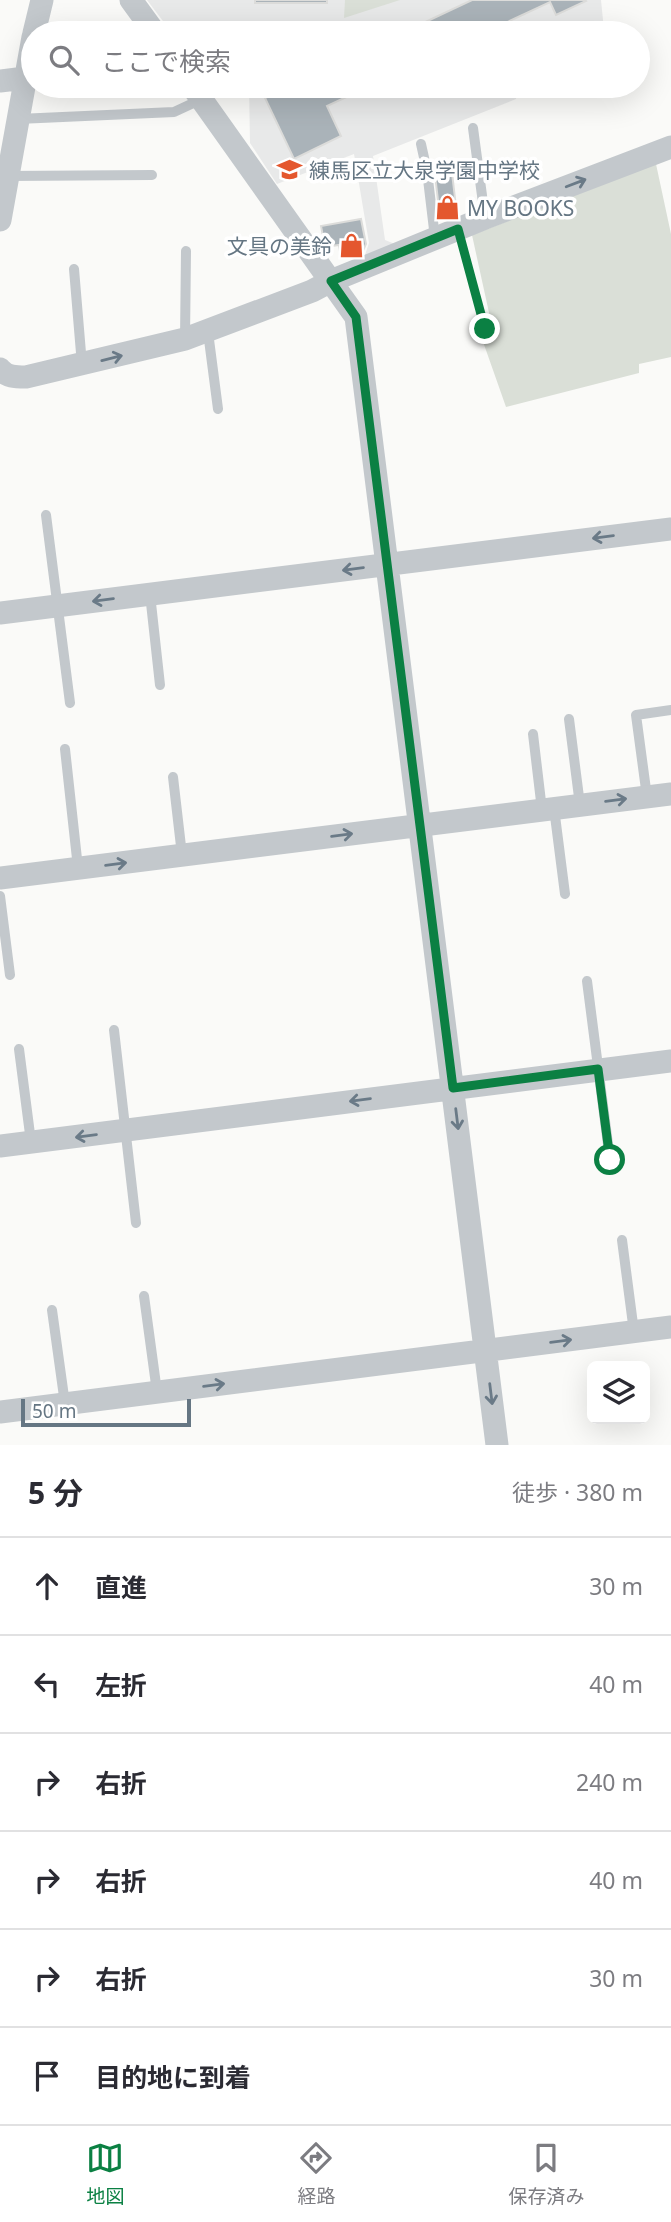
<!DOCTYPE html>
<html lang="ja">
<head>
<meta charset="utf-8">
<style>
  body { margin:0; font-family:"Noto Sans","Noto Sans JP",sans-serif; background:#f2f2f3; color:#2b2b33 }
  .controls { position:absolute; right:21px; bottom:21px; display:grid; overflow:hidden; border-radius:10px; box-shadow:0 7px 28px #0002 }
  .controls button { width:63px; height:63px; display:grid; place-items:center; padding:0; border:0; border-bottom:2px solid #e1e1e2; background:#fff; color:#2b2b33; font:35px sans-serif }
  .scale { position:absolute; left:21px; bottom:18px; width:170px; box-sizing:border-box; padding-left:7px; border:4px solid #657683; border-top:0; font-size:19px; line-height:24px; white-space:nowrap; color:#657683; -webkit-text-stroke:5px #fff; paint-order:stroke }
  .stop { position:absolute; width:21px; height:21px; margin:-16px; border:5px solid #0b8043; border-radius:50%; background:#fff }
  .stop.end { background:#0b8043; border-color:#fff; box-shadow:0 2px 7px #0008 }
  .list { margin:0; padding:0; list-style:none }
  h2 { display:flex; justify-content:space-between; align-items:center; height:91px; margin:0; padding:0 28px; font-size:30px }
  h2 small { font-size:23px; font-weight:400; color:#7c7c81 }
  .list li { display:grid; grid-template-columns:46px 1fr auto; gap:21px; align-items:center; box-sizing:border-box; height:98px; padding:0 28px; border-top:2px solid #e1e1e2 }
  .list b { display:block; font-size:26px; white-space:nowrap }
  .list em { font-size:23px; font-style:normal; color:#7c7c81 }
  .icon { flex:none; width:38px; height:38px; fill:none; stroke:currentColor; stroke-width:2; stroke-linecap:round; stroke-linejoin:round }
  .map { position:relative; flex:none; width:671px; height:1445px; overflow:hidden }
  .search { position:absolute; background:#fff; box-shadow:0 7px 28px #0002; left:21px; right:21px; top:21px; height:77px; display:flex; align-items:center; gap:18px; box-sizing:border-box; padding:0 24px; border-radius:38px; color:#7c7c81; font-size:26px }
  .sheet { height:679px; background:#fff }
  nav { display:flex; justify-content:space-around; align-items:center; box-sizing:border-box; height:98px; border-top:2px solid #e1e1e2; background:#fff; font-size:19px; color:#7c7c81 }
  nav a { display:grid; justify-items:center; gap:4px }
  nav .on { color:#0b8043 }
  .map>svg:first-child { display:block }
</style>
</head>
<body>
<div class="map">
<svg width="671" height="1445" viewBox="0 0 671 1445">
  <rect width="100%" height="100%" fill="#fafaf8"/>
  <path fill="#e8e9e9" d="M 147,0 L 601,0 L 604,30 L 575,33 L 172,33 Z
    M 249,86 L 518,86 L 516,99 L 373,156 L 385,240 L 395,244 L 365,255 L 369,243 L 354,154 L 277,184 L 250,143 Z"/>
  <path fill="#dadfd7" d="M 345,0 L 400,0 L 344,18 Z
    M 656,164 L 671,234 L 671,357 L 639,364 L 639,373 L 506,407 L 481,336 L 493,331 L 472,235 Z"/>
  <path fill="#aab3b9" stroke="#dcdcda" stroke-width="2" d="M 255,0 L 327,0 L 327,3 L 255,3 Z
    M 472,0 L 585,0 L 586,1 L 556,15 L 550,2 L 484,33 L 402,33 Z
    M 290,86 L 370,86 L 327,106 L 341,136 L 294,159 L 265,98 Z
    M 385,86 L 411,86 L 390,96 Z
    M 452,173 L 457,215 L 440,217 L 435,175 Z
    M 361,219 L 366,244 L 362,253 L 341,257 L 339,245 L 325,247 L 321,226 Z"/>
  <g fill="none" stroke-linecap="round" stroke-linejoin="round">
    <path stroke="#bbbfc2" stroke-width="4.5" stroke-dasharray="3.5 3.5" stroke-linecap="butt" d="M 464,248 L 486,329"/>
    <path stroke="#c3c8cc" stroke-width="10" d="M 18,119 L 174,112 L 202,99
      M 473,128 L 485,218
      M 421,144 L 427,171 L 435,238
      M 8,176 L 152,175
      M 74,269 L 82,365
      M 208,332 L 218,409
      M 185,339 L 186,251
      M 46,515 L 70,703
      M 150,594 L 160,685
      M 569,719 L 580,805
      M 533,734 L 542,810
      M 65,749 L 78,868
      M 173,777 L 182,855
      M 647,797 L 636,715 L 671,710
      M 554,808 L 565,894
      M 0,896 L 10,975
      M 587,981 L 610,1160
      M 114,1030 L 136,1223
      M 19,1049 L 31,1142
      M 622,1240 L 634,1332
      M 144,1296 L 157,1392
      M 52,1310 L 65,1404"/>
    <path stroke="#c3c8cc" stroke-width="23" d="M 131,0 L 155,33
      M 34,33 L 42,0
      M 0,81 L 25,78
      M 192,86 L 356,317 L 497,1445
      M 0,220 L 33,37
      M 0,369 C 7,377 15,377 26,377 L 185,339 L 312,291 L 331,281 L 485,218 L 671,147
      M 0,613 L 671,529
      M 0,878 L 671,794
      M 0,1146 L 671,1061
      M 0,1412 L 671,1327"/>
  </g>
  <defs><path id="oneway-shaft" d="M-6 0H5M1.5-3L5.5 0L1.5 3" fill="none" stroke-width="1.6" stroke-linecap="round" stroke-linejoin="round" transform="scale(1.75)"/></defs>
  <g stroke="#6a7a87">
    <use href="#oneway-shaft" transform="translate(576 183) rotate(-21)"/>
    <use href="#oneway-shaft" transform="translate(112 358) rotate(-14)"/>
    <use href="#oneway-shaft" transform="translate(603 537) rotate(173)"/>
    <use href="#oneway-shaft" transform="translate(353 569) rotate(173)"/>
    <use href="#oneway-shaft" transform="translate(103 600) rotate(173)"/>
    <use href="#oneway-shaft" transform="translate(616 800) rotate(-7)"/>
    <use href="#oneway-shaft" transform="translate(342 835) rotate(-7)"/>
    <use href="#oneway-shaft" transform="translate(116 864) rotate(-7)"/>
    <use href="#oneway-shaft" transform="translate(360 1100) rotate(173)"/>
    <use href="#oneway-shaft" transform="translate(457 1119) rotate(83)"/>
    <use href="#oneway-shaft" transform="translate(86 1136) rotate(173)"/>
    <use href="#oneway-shaft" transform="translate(561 1341) rotate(-7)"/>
    <use href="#oneway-shaft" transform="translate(214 1385) rotate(-7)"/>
    <use href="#oneway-shaft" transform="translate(491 1394) rotate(83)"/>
  </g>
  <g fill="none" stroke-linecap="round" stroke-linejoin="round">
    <path stroke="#0b8043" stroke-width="9" d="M 485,329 L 458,229 L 331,281 L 356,317 L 453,1088 L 598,1069 L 610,1160"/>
  </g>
  <defs>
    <symbol id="school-bare" viewBox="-9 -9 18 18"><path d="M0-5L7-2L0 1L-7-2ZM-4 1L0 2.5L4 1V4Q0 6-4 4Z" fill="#e4572e" stroke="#fff" stroke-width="2.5" paint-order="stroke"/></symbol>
    <symbol id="shop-bare" viewBox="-9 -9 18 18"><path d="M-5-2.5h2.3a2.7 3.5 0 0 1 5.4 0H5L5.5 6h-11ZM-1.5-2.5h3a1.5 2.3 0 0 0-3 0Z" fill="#e4572e" stroke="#fff" stroke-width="2.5" paint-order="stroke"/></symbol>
  </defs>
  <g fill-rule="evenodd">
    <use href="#school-bare" x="272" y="152" width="35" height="35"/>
    <use href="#shop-bare" x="430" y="190" width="35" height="35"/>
    <use href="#shop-bare" x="334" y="228" width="35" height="35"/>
  </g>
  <g text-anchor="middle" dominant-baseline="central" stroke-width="7" stroke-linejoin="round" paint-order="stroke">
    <g font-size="21" fill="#657683" stroke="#fff" text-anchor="start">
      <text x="309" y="170">練馬区立大泉学園中学校</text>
      <text x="467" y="208">MY BOOKS</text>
      <text x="332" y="246" text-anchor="end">文具の美鈴</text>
    </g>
  </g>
</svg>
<div class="controls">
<button><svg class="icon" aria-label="layers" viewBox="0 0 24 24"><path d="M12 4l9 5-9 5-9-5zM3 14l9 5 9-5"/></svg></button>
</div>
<div class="scale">50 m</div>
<div class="stop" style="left:610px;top:1160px"></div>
<div class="stop end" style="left:485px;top:329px"></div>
<div class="search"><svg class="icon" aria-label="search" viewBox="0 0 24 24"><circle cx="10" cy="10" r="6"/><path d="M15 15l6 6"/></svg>ここで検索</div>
</div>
<section class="sheet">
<h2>5 分<small>徒歩 · 380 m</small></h2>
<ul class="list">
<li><svg class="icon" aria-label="ahead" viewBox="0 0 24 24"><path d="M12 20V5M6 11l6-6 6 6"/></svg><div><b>直進</b></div><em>30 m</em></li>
<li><svg class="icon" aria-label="left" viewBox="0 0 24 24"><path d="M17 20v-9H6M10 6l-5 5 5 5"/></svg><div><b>左折</b></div><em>40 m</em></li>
<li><svg class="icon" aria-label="right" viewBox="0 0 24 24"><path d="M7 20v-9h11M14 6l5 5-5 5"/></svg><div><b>右折</b></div><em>240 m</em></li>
<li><svg class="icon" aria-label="right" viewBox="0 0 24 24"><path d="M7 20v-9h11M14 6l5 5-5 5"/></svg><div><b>右折</b></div><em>40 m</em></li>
<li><svg class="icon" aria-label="right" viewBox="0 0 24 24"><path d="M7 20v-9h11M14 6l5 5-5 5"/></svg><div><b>右折</b></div><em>30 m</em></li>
<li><svg class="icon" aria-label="arrive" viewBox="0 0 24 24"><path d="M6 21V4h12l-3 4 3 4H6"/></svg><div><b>目的地に到着</b></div></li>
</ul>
</section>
<nav>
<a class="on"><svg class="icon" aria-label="map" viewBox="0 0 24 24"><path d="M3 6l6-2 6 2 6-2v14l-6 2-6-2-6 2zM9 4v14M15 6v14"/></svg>地図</a>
<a><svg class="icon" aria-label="directions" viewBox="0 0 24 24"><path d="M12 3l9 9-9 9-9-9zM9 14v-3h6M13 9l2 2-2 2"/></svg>経路</a>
<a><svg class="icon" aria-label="saved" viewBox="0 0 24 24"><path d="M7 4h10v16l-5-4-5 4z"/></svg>保存済み</a>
</nav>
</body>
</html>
